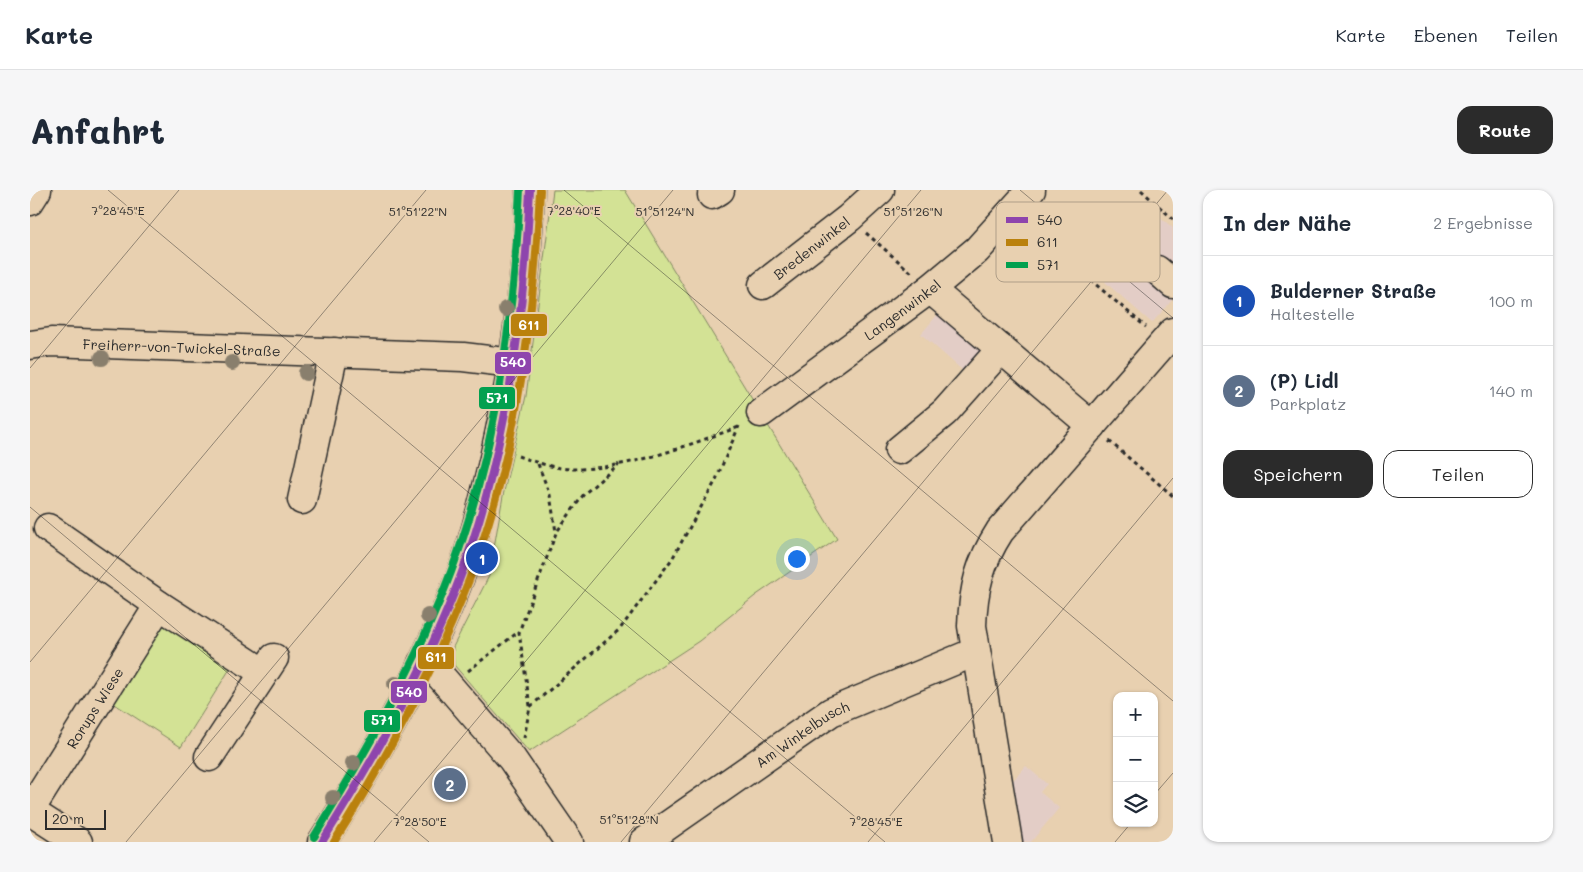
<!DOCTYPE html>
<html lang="de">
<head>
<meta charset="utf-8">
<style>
  body { margin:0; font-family:Mali,sans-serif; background:#f6f6f7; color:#1f2937 }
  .controls { position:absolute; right:15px; bottom:15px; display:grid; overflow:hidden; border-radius:10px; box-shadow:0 1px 4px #0004 }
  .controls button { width:45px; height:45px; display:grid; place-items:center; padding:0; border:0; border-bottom:1px solid #e0e1e3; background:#fff; color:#1f2937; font:25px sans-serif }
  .scale { position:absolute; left:15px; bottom:12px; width:61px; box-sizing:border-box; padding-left:5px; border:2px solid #2b2b2b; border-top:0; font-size:14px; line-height:18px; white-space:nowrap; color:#2b2b2b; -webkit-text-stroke:4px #e8d0b0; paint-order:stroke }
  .you { position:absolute; left:766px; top:368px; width:18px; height:18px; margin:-12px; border:4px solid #fff; border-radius:50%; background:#1a73e8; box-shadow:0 0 0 8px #1a73e833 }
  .badge { display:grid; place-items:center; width:32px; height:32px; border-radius:50%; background:#2b2b2b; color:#fff; font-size:16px; font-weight:700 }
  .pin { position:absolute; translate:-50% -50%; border:2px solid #fff; box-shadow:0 1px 5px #0006 }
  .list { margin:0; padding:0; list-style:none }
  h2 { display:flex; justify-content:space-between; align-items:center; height:65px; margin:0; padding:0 20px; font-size:21px }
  h2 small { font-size:16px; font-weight:400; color:#747a83 }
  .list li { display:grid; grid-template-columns:32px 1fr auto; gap:15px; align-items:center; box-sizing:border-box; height:90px; padding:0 20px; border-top:1px solid #e0e1e3 }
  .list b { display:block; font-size:19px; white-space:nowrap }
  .list p { margin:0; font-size:16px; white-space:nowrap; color:#747a83 }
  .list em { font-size:16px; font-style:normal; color:#747a83 }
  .actions { display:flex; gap:10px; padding:15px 20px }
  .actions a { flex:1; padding:11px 0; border:1px solid #2b2b2b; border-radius:15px; text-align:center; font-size:18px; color:#2b2b2b }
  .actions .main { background:#2b2b2b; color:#fff }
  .icon { flex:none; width:28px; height:28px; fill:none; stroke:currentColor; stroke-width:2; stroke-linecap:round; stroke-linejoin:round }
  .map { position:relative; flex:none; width:1143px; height:652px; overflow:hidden; border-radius:15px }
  header { display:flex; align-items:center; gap:30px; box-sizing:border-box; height:70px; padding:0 25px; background:#fff; border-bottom:1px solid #e0e1e3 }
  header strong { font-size:24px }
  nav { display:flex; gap:28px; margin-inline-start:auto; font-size:18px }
  .intro { display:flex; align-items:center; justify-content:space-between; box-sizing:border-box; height:120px; padding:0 30px }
  h1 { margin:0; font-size:35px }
  .button { padding:12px 22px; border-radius:15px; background:#2b2b2b; color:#fff; font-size:18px; font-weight:700 }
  main { display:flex; gap:30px; padding:0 30px }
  aside { flex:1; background:#fff; border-radius:15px; box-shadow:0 1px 4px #0004 }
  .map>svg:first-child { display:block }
</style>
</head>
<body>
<header>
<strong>Karte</strong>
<nav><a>Karte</a><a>Ebenen</a><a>Teilen</a></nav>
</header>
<div class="intro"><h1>Anfahrt</h1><a class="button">Route</a></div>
<main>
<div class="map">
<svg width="1143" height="652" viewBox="0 0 1143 652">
  <rect width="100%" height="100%" fill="#e8d0b0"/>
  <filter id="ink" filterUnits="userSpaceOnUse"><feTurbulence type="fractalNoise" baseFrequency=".02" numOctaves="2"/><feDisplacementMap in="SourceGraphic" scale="10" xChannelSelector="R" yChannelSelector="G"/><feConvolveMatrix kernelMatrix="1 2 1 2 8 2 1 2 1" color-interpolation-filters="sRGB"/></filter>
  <g filter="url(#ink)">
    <path fill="#e3cdc6" d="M 1130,27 L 1143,38 L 1143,109 L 1122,133 L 1075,92 Z
      M 914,117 L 963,161 L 940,187 L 891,144 Z
      M 996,576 L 1017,594 L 1010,602 L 1029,618 L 1001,652 L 988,652 L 978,596 Z"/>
    <path fill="#d3e295" stroke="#7f8660" d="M 523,0 L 595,0 L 807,349 L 725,406 L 669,451 L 499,562 L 424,475 L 423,457 L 459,386 L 473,306 L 496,206 Z
      M 132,429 L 203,474 L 151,557 L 80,511 Z"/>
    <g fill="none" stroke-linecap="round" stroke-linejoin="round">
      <defs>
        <g id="minor">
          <path d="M 682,5 L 690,0"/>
          <path d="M 0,11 L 7,0"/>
          <path d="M 1127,80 L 1143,94"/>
          <path id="s1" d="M 733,95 L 819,28 L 850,0"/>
          <path d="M 900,99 L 1062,236"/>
          <path id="s2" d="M 0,155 L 21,152 L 433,167 L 483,173"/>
          <path id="s3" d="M 731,223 L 900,99 L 947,60 L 1001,0"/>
          <path d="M 869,260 L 915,222 L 971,159"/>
          <path d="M 272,310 L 304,162"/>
          <path d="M 18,338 L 129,415 L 234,483"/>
          <path d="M 392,473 L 407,482 L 482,569 L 539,652"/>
          <path d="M 179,567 L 244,468"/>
          <path id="s4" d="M 0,620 L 129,415"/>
          <path d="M 0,621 L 48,652"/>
          <path d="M 292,652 C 342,573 389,489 424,402 C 442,359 453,314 464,268 C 484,180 497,91 500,0"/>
          <path id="s5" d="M 614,652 L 801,522 L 945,462"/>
          <path d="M 978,652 L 942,436 C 943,399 950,372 970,341 L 1143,142"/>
        </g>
      </defs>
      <use href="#minor" stroke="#2b2b2b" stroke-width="31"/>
      <path stroke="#2b2b2b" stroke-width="3" stroke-dasharray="4 4" stroke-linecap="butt" d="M 1111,0 L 1143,29
        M 999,38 L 1116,137
        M 836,43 L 882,83
        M 1079,251 L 1143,306
        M 488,266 C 505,272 525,279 544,279 C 601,279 657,255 709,237
        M 508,274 L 520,305 L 526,342
        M 438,481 L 488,442
        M 500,516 L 489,442 L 526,343 L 554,304 L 589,274
        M 494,548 L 500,517 L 590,439 L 642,369 L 685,292 L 709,236"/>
      <use href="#minor" stroke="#e8d0b0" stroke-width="28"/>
      <defs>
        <path id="bus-1" d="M 292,652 C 345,567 396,479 431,385 C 476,263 494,129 500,0"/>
        <path id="bus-2" d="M 304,652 C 356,569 404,482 439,390 C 485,271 504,128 510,0"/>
        <path id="bus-3" d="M 284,647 C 336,562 386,475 421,382 C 466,263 484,126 490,0"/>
      </defs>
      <use href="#bus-1" stroke="#e8d0b0" stroke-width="11"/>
      <use href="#bus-2" stroke="#e8d0b0" stroke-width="11"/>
      <use href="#bus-3" stroke="#e8d0b0" stroke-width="11"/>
      <use href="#bus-1" stroke="#8e44ad" stroke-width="8"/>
      <use href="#bus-2" stroke="#ba810d" stroke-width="8"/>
      <use href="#bus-3" stroke="#02a04f" stroke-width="8"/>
    </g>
    <g fill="#897f6d">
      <circle cx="476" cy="119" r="8"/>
      <circle cx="72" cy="168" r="8"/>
      <circle cx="202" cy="173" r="8"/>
      <circle cx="276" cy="183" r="8"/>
      <circle cx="398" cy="426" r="8"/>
      <circle cx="365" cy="494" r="8"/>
      <circle cx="347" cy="529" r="8"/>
      <circle cx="323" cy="573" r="8"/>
      <circle cx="303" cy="608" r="8"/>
    </g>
  </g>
  <path fill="none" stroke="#2b2b2b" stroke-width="1" stroke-opacity="0.45" d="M 78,0 L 855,652M 534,0 L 1143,511M 990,0 L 1143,128M 0,178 L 149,0M 0,317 L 399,652M 0,472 L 396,0M 1124,605 L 1143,583M 96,652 L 643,0M 344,652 L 891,0M 591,652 L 1138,0M 838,652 L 1143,288M 1085,652 L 1101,633"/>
  <g text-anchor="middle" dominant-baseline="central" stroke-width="4" stroke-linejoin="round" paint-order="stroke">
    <g font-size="14" fill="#2b2b2b" stroke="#e8d0b0">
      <text stroke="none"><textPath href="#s1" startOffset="61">Bredenwinkel</textPath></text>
      <text stroke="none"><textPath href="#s3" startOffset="175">Langenwinkel</textPath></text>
      <text stroke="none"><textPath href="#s2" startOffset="152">Freiherr-von-Twickel-Straße</textPath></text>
      <text stroke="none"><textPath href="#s4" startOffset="121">Rorups Wiese</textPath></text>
      <text stroke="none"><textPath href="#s5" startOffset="192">Am Winkelbusch</textPath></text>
    </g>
  </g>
  <rect x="966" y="12" width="164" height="80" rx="8" fill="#e8d0b0" stroke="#af9e88" stroke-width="1"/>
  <rect x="976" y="27" width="22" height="6" fill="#8e44ad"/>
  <rect x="976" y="49" width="22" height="7" fill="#ba810d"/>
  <rect x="976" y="72" width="22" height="6" fill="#02a04f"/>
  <g font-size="14" fill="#2b2b2b">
    <text x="1007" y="35">540</text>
    <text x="1007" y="57">611</text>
    <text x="1007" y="80">571</text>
  </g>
  <g font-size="12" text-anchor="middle" fill="#2b2b2b" stroke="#e8d0b0" stroke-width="4" stroke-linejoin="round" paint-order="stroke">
    <text x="88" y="25">7°28'45"E</text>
    <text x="544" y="25">7°28'40"E</text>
    <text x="388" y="26">51°51'22"N</text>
    <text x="635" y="26">51°51'24"N</text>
    <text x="883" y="26">51°51'26"N</text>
    <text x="599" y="634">51°51'28"N</text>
    <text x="390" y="636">7°28'50"E</text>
    <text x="846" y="636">7°28'45"E</text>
  </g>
  <g stroke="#e8d0b0" stroke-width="2">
    <rect x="480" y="123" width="38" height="24" rx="5" fill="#ba810d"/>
    <rect x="464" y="161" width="38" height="24" rx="5" fill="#8e44ad"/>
    <rect x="448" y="196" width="38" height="24" rx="5" fill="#02a04f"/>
    <rect x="387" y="456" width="38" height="24" rx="5" fill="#ba810d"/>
    <rect x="360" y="490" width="38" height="24" rx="5" fill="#8e44ad"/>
    <rect x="333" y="519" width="38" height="24" rx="5" fill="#02a04f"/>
  </g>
  <g font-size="14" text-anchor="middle" font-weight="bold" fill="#fff">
    <text x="499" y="140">611</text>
    <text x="483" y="177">540</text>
    <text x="467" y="213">571</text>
    <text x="406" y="472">611</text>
    <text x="379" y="507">540</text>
    <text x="352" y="535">571</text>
  </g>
</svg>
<div class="controls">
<button>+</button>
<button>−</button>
<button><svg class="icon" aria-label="layers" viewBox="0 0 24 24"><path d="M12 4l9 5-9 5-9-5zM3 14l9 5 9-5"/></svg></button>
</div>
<div class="scale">20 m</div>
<div class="you"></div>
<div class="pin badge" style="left:452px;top:368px;background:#1a4fb4">1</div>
<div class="pin badge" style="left:420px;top:594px;background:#5c6f8a">2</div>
</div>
<aside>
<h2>In der Nähe<small>2 Ergebnisse</small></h2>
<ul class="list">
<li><span class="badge" style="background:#1a4fb4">1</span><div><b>Bulderner Straße</b><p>Haltestelle</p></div><em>100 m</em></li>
<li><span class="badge" style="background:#5c6f8a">2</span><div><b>(P) Lidl</b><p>Parkplatz</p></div><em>140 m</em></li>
</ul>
<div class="actions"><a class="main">Speichern</a><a>Teilen</a></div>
</aside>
</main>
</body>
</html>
